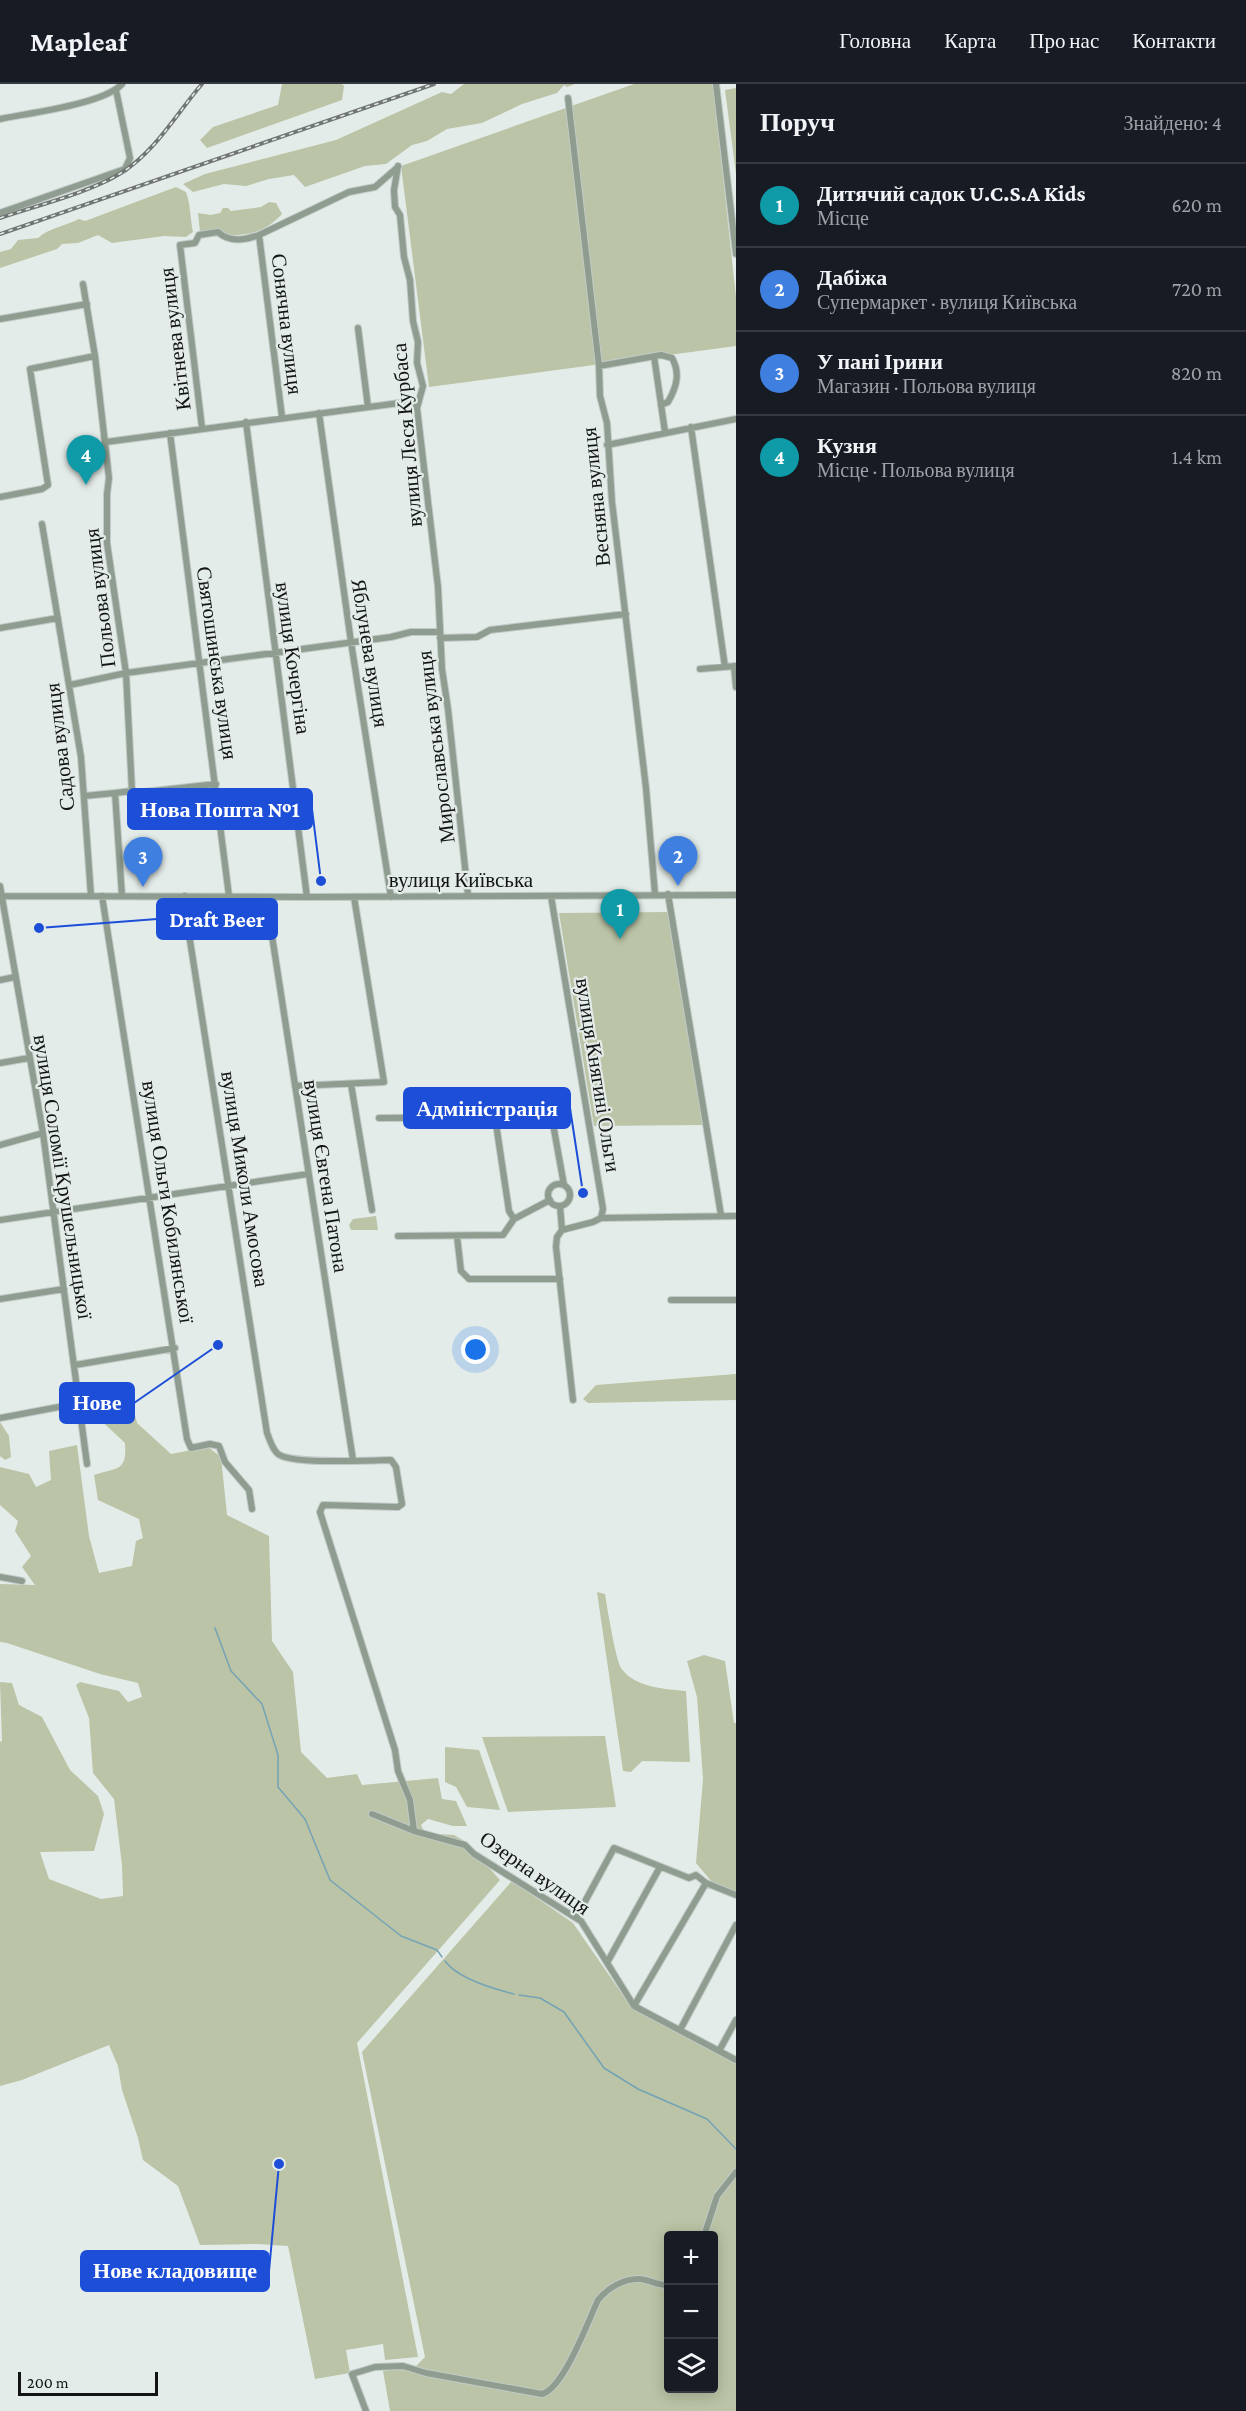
<!DOCTYPE html>
<html lang="uk">
<head>
<meta charset="utf-8">
<style>
  body { margin:0; font-family:"Crimson Pro",serif; background:#242831; color:#f1f3f6 }
  .controls { position:absolute; right:18px; bottom:18px; display:grid; overflow:hidden; border-radius:6px; box-shadow:0 3px 15px #0003 }
  .controls button { width:54px; height:54px; display:grid; place-items:center; padding:0; border:0; border-bottom:2px solid #363941; background:#171b24; color:#f1f3f6; font:30px sans-serif }
  .scale { position:absolute; left:18px; bottom:15px; width:140px; box-sizing:border-box; padding-left:6px; border:3px solid #121514; border-top:0; font-size:16px; line-height:21px; white-space:nowrap; color:#121514; -webkit-text-stroke:4px #e4ece9; paint-order:stroke }
  .you { position:absolute; left:476px; top:1266px; width:21px; height:21px; margin:-15px; border:4px solid #fff; border-radius:50%; background:#1a73e8; box-shadow:0 0 0 9px #1a73e833 }
  .badge { display:grid; place-items:center; width:39px; height:39px; border-radius:50%; background:#b59bd2; color:#fff; font-size:20px; font-weight:700 }
  .pin { position:absolute; translate:-50% -50px; filter:drop-shadow(0 2px 3px #0008) }
  .pin::after { content:''; position:absolute; top:32px; width:21px; height:18px; background:inherit; clip-path:polygon(0 0,100% 0,50% 100%) }
  .list { margin:0; padding:0; list-style:none }
  h2 { display:flex; justify-content:space-between; align-items:center; height:78px; margin:0; padding:0 24px; font-size:26px }
  h2 small { font-size:20px; font-weight:400; color:#9ea1a6 }
  .list li { display:grid; grid-template-columns:39px 1fr auto; gap:18px; align-items:center; box-sizing:border-box; height:84px; padding:0 24px; border-top:2px solid #363941 }
  .list b { display:block; font-size:22px; white-space:nowrap }
  .list p { margin:0; font-size:20px; white-space:nowrap; color:#9ea1a6 }
  .list em { font-size:20px; font-style:normal; color:#9ea1a6 }
  .icon { flex:none; width:33px; height:33px; fill:none; stroke:currentColor; stroke-width:2; stroke-linecap:round; stroke-linejoin:round }
  .map { position:relative; flex:none; width:736px; height:2327px; overflow:hidden }
  header { display:flex; align-items:center; gap:36px; box-sizing:border-box; height:84px; padding:0 30px; background:#171b24; border-bottom:2px solid #363941 }
  header strong { font-size:28px }
  nav { display:flex; gap:33px; margin-inline-start:auto; font-size:21px }
  main { display:flex }
  aside { flex:1; background:#171b24 }
  .map>svg:first-child { display:block }
</style>
</head>
<body>
<header>
<strong>Mapleaf</strong>
<nav><a>Головна</a><a>Карта</a><a>Про нас</a><a>Контакти</a></nav>
</header>
<main>
<div class="map">
<svg width="736" height="2327" viewBox="0 0 736 2327">
  <rect width="100%" height="100%" fill="#e4ece9"/>
  <path fill="#bbc4a6" fill-rule="evenodd" d="M 282,0 L 342,0 L 344,2 L 342,16 L 207,64 L 200,56 L 213,43 L 278,21 Z
    M 464,0 L 575,0 L 567,3 L 564,1 L 557,9 L 522,20 L 482,39 L 447,45 L 427,57 L 412,61 L 386,80 L 365,82 L 305,103 L 294,91 L 269,95 L 246,102 L 224,100 L 193,108 L 183,100 L 205,90 L 336,56 L 442,8 L 451,10 Z
    M 634,0 L 713,0 L 736,213 L 736,262 L 429,303 L 401,82 Z
    M 736,4 L 736,90 L 725,6 Z
    M 176,103 L 186,108 C 191,122 190,134 193,148 L 186,153 L 164,152 L 112,159 L 98,151 L 78,159 L 62,160 L 57,165 L 0,184 L 0,168 L 11,165 L 18,156 L 38,154 C 49,144 65,142 79,135 L 85,137 Z
    M 269,118 L 276,119 L 282,130 C 258,156 237,150 204,151 L 200,148 L 198,129 L 211,131 L 220,129 L 223,124 L 228,124 L 231,127 L 261,123 Z
    M 669,828 L 704,1041 L 594,1042 L 559,829 Z
    M 376,1132 L 378,1146 L 351,1146 L 349,1141 L 353,1135 Z
    M 736,1290 L 736,1316 L 588,1319 L 583,1315 L 596,1301 Z
    M 110,1298 L 129,1309 L 137,1339 L 171,1370 L 208,1363 L 221,1373 L 227,1431 L 269,1452 L 272,1557 L 293,1588 L 301,1668 L 327,1694 L 357,1690 L 362,1701 L 438,1694 L 442,1715 L 456,1717 L 467,1742 L 453,1742 L 428,1735 L 421,1741 L 425,1749 L 454,1751 L 466,1758 L 500,1796 L 357,1959 L 418,2273 L 385,2276 L 383,2260 L 346,2266 L 350,2289 L 315,2295 L 288,2162 L 257,2160 L 200,2161 L 178,2102 L 143,2076 L 138,2054 L 122,2006 L 118,1982 L 109,1961 L 22,1996 L 0,2002 L 0,1658 L 2,1657 L 0,1598 L 12,1599 L 19,1621 L 42,1633 L 70,1686 L 98,1712 L 104,1730 L 94,1767 L 40,1768 L 49,1795 L 101,1815 L 123,1812 L 122,1781 L 114,1715 L 93,1689 L 89,1634 L 76,1601 L 80,1598 L 119,1607 L 128,1618 L 142,1613 L 138,1599 L 100,1590 L 7,1559 L 0,1558 L 0,1500 L 35,1501 L 22,1483 L 31,1472 L 15,1447 L 18,1437 L 0,1421 L 0,1383 L 29,1390 L 36,1403 L 51,1396 L 49,1367 L 77,1361 L 89,1452 L 99,1489 L 132,1482 L 136,1457 L 143,1454 L 139,1435 L 98,1416 L 94,1391 C 118,1383 127,1388 125,1359 L 93,1329 L 92,1311 Z
    M 0,1338 L 9,1352 L 11,1373 L 5,1376 L 0,1372 Z
    M 597,1508 L 605,1510 C 607,1523 616,1577 621,1584 C 635,1604 665,1605 686,1607 L 690,1678 L 642,1677 L 631,1688 L 623,1687 Z
    M 704,1571 L 725,1577 L 734,1639 L 736,1639 L 736,1808 L 712,1798 L 696,1779 L 703,1695 L 697,1613 L 687,1577 Z
    M 605,1652 L 616,1723 L 508,1728 L 482,1653 Z
    M 445,1663 L 479,1666 L 500,1726 L 467,1723 L 456,1703 L 445,1698 Z
    M 512,1797 L 573,1839 L 631,1923 L 736,1979 L 736,2327 L 390,2327 L 383,2287 L 416,2282 L 425,2273 L 362,1968 ZM 668,2152 L 714,2152 L 714,2304 L 668,2304 Z"/>
  <g fill="none" stroke-linecap="round" stroke-linejoin="round">
    <path stroke="#74a3b6" stroke-width="1.5" d="M 215,1544 L 231,1587 L 262,1620 L 278,1671 L 278,1703 L 305,1735 L 330,1796 L 401,1852 L 437,1866 L 442,1873
      M 445,1877 C 458,1895 494,1905 514,1910
      M 519,1911 L 540,1914 L 564,1928 L 604,1984 L 638,2005 L 707,2035 L 736,2065"/>
    <defs>
      <path id="minor" d="M 716,0 L 736,170
        M 568,14 L 599,282 L 600,312 L 607,339 L 612,418 L 646,704 L 655,810
        M 0,35 C 29,29 104,20 122,0
        M 398,82 L 394,106 L 395,123 L 400,131 L 404,173 L 410,196 L 413,237 L 418,258 L 417,279 L 423,302 L 417,324 L 438,503 L 442,585 L 448,625 L 468,811
        M 0,129 L 125,85 L 130,74 L 116,6
        M 259,151 L 282,333
        M 83,200 L 95,272 L 109,394 L 107,410 L 107,459 L 126,589 L 132,707 L 115,709 L 122,812
        M 0,235 L 87,220
        M 358,244 L 368,323
        M 654,272 L 665,348
        M 599,282 L 661,271 L 672,274 C 681,290 676,304 668,318 L 661,321
        M 319,329 L 351,558 L 391,813
        M 246,338 L 307,813
        M 691,343 L 725,583
        M 202,344 L 180,161 L 195,159 L 199,151 L 218,148 C 230,159 245,156 259,151 L 349,108 L 375,103 L 398,83
        M 170,349 L 229,812
        M 106,358 L 407,318 L 417,324
        M 607,361 L 736,335
        M 0,413 L 42,405 L 48,401 L 30,285 L 95,272
        M 42,440 L 81,673 L 91,812
        M 0,544 L 58,534
        M 440,554 L 477,553 L 490,546 L 626,530
        M 734,582 L 736,603
        M 700,585 L 736,582
        M 70,601 L 126,589 L 391,553 L 411,548 L 439,548
        M 132,707 L 135,709 L 216,700
        M 84,712 L 115,709
        M 0,802 L 43,1049 L 87,1380
        M 668,810 L 721,1131
        M 0,812 L 307,813 L 736,811
        M 102,812 L 187,1355 L 191,1364 L 210,1360 L 219,1362 L 225,1378 L 249,1406 L 252,1425
        M 185,812 L 186,831 L 267,1349 C 270,1356 272,1365 278,1370 C 292,1381 371,1376 391,1376 L 396,1383 L 402,1420 L 398,1423 L 323,1421 L 320,1428 L 395,1666 L 398,1687 L 410,1716 L 414,1747
        M 551,812 L 603,1125 L 601,1134 L 593,1138 L 562,1146
        M 266,813 L 353,1376
        M 0,896 L 15,893
        M 0,979 L 29,974
        M 351,1000 L 372,1126
        M 295,1002 L 384,998 L 354,813
        M 495,1033 L 509,1127 L 514,1135
        M 379,1034 L 547,1033 L 553,1040 L 564,1101
        M 0,1061 L 43,1049
        M548 1111a11 11 0 1 1 22 0a11 11 0 1 1-22 0Z
        M 560,1122 L 562,1146 L 557,1153 L 556,1163 L 573,1316
        M 601,1134 L 736,1132
        M 0,1136 L 308,1090
        M 398,1152 L 503,1151 L 514,1135 L 550,1116
        M 457,1152 L 461,1187 L 469,1195 L 560,1195
        M 0,1215 L 64,1205
        M 671,1216 L 736,1216
        M 75,1281 L 175,1264
        M 0,1334 L 80,1319
        M 0,1493 L 22,1497
        M 372,1730 L 414,1747 L 465,1761 L 474,1770 L 576,1834 L 581,1837 L 634,1922 L 736,1976
        M 576,1834 L 614,1764 L 689,1794 L 696,1791 L 706,1799 L 736,1811
        M 608,1877 L 660,1783
        M 634,1922 L 706,1799
        M 680,1946 L 736,1841
        M 719,1967 L 736,1936
        M 704,2152 L 717,2112 L 736,2088
        M 366,2327 L 352,2290 L 375,2283 L 403,2282 L 426,2289 L 542,2310 C 564,2304 588,2237 598,2216 C 608,2204 624,2194 640,2195 C 650,2196 659,2202 668,2201"/>
    </defs>
    <use href="#minor" stroke="#c2cac7" stroke-width="8"/>
    <use href="#minor" stroke="#8e9d8f" stroke-width="6"/>
    <defs>
      <path id="rail" d="M 0,134 C 35,122 91,108 121,89 C 155,68 177,29 202,0
        M 0,150 L 434,0"/>
    </defs>
    <use href="#rail" stroke="#717674" stroke-width="4"/>
    <use href="#rail" stroke="#e4ece9" stroke-width="1.5" stroke-dasharray="4.5" stroke-linecap="butt"/>
  </g>
  <g text-anchor="middle" dominant-baseline="central" stroke-width="4.5" stroke-linejoin="round" paint-order="stroke">
    <g font-size="21" fill="#121514" stroke="#e4ece9">
      <text transform="translate(287 240) rotate(83)">Сонячна вулиця</text>
      <text transform="translate(175 255) rotate(-97)">Квітнева вулиця</text>
      <text transform="translate(407 351) rotate(-95)">вулиця Леся Курбаса</text>
      <text transform="translate(596 413) rotate(-96)">Весняна вулиця</text>
      <text transform="translate(100 514) rotate(-97)">Польова вулиця</text>
      <text transform="translate(370 569) rotate(81)">Яблунева вулиця</text>
      <text transform="translate(293 574) rotate(82)">вулиця Кочергіна</text>
      <text transform="translate(217 579) rotate(82)">Святошинська вулиця</text>
      <text transform="translate(60 663) rotate(-97)">Садова вулиця</text>
      <text transform="translate(436 663) rotate(-97)">Мирославська вулиця</text>
      <text x="461" y="796">вулиця Київська</text>
      <text transform="translate(598 991) rotate(81)">вулиця Княгині Ольги</text>
      <text transform="translate(326 1092) rotate(81)">вулиця Євгена Патона</text>
      <text transform="translate(63 1093) rotate(81)">вулиця Соломії Крушельницької</text>
      <text transform="translate(245 1095) rotate(81)">вулиця Миколи Амосова</text>
      <text transform="translate(168 1118) rotate(81)">вулиця Ольги Кобилянської</text>
      <text transform="translate(535 1789) rotate(35)">Озерна вулиця</text>
    </g>
  </g>
  <path fill="none" stroke="#1d4ed8" stroke-width="2" d="M321 797L312 725M39 844L157 835M583 1109L570 1024M218 1261L134 1319M279 2080L269 2187"/>
  <g fill="#1d4ed8" stroke="#e4ece9" stroke-width="2">
    <circle cx="321" cy="797" r="6"/>
    <circle cx="39" cy="844" r="6"/>
    <circle cx="583" cy="1109" r="6"/>
    <circle cx="218" cy="1261" r="6"/>
    <circle cx="279" cy="2080" r="6"/>
  </g>
  <g fill="#1d4ed8" stroke="#1d4ed8" stroke-width="2">
    <rect x="128" y="705" width="184" height="40" rx="6"/>
    <rect x="157" y="815" width="120" height="40" rx="6"/>
    <rect x="404" y="1004" width="166" height="40" rx="6"/>
    <rect x="60" y="1299" width="74" height="40" rx="6"/>
    <rect x="81" y="2167" width="188" height="40" rx="6"/>
  </g>
  <g font-size="22" text-anchor="middle" font-weight="bold" fill="#fff">
    <text x="220" y="733">Нова Пошта №1</text>
    <text x="217" y="843">Draft Beer</text>
    <text x="487" y="1032">Адміністрація</text>
    <text x="97" y="1326">Нове</text>
    <text x="175" y="2194">Нове кладовище</text>
  </g>
</svg>
<div class="controls">
<button>+</button>
<button>−</button>
<button><svg class="icon" aria-label="layers" viewBox="0 0 24 24"><path d="M12 4l9 5-9 5-9-5zM3 14l9 5 9-5"/></svg></button>
</div>
<div class="scale">200 m</div>
<div class="you"></div>
<div class="pin badge" style="left:620px;top:855px;background:#0f9aa8">1</div>
<div class="pin badge" style="left:678px;top:802px;background:#3f7fe0">2</div>
<div class="pin badge" style="left:143px;top:803px;background:#3f7fe0">3</div>
<div class="pin badge" style="left:86px;top:401px;background:#0f9aa8">4</div>
</div>
<aside>
<h2>Поруч<small>Знайдено: 4</small></h2>
<ul class="list">
<li><span class="badge" style="background:#0f9aa8">1</span><div><b>Дитячий садок U.C.S.A Kids</b><p>Місце</p></div><em>620 m</em></li>
<li><span class="badge" style="background:#3f7fe0">2</span><div><b>Дабіжа</b><p>Супермаркет · вулиця Київська</p></div><em>720 m</em></li>
<li><span class="badge" style="background:#3f7fe0">3</span><div><b>У пані Ірини</b><p>Магазин · Польова вулиця</p></div><em>820 m</em></li>
<li><span class="badge" style="background:#0f9aa8">4</span><div><b>Кузня</b><p>Місце · Польова вулиця</p></div><em>1.4 km</em></li>
</ul>
</aside>
</main>
</body>
</html>
